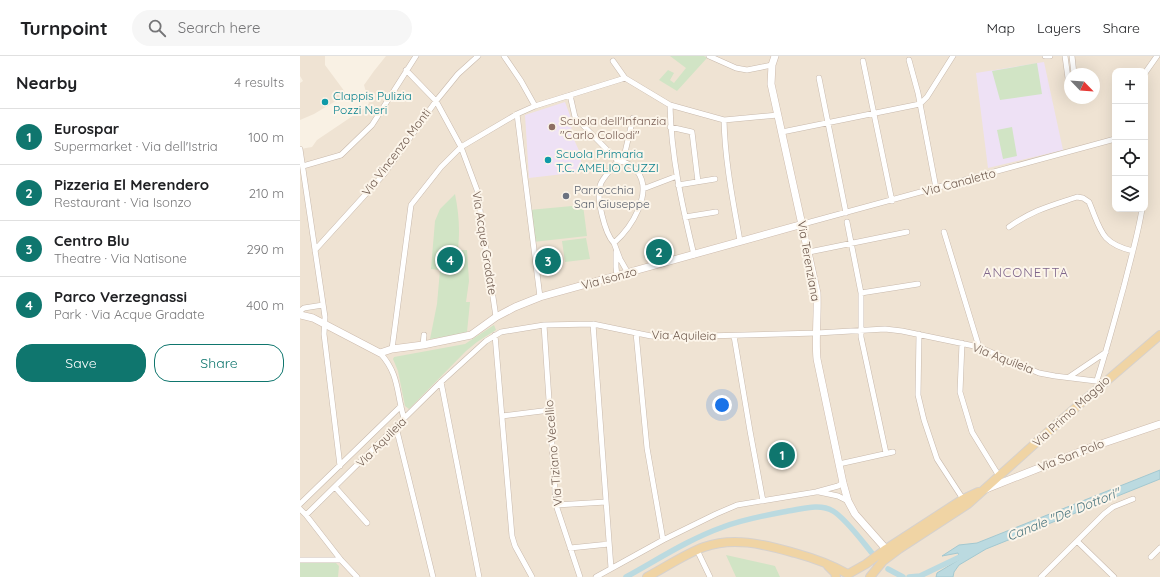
<!DOCTYPE html>
<html lang="en">
<head>
<meta charset="utf-8">
<style>
  body { margin:0; font-family:Quicksand,sans-serif; background:#f6f6f6; color:#202124 }
  .controls { position:absolute; right:12px; top:12px; display:grid; overflow:hidden; border-radius:8px; box-shadow:0 4px 16px #0002 }
  .controls button { width:36px; height:36px; display:grid; place-items:center; padding:0; border:0; border-bottom:1px solid #e0e0e0; background:#fff; color:#202124; font:20px sans-serif }
  .compass { position:absolute; left:764px; top:12px; width:36px; height:36px; border-radius:50%; background:#fff; box-shadow:0 4px 16px #0002; rotate:115deg }
  .you { position:absolute; left:422px; top:349px; width:14px; height:14px; margin:-10px; border:3px solid #fff; border-radius:50%; background:#1a73e8; box-shadow:0 0 0 6px #1a73e833 }
  .badge { display:grid; place-items:center; width:26px; height:26px; border-radius:50%; background:#0f766e; color:#fff; font-size:13px; font-weight:700 }
  .pin { position:absolute; translate:-50% -50%; border:2px solid #fff; box-shadow:0 1px 4px #0006 }
  .list { margin:0; padding:0; list-style:none }
  h2 { display:flex; justify-content:space-between; align-items:center; height:52px; margin:0; padding:0 16px; font-size:17px }
  h2 small { font-size:13px; font-weight:400; color:#757577 }
  .list li { display:grid; grid-template-columns:26px 1fr auto; gap:12px; align-items:center; box-sizing:border-box; height:56px; padding:0 16px; border-top:1px solid #e0e0e0 }
  .list b { display:block; font-size:15px; white-space:nowrap }
  .list p { margin:0; font-size:13px; white-space:nowrap; color:#757577 }
  .list em { font-size:13px; font-style:normal; color:#757577 }
  .actions { display:flex; gap:8px; padding:12px 16px }
  .actions a { flex:1; padding:9px 0; border:1px solid #0f766e; border-radius:16px; text-align:center; font-size:14px; color:#0f766e }
  .actions .main { background:#0f766e; color:#fff }
  .icon { flex:none; width:22px; height:22px; fill:none; stroke:currentColor; stroke-width:2; stroke-linecap:round; stroke-linejoin:round }
  .map { position:relative; flex:none; width:860px; height:521px; overflow:hidden }
  header { display:flex; align-items:center; gap:24px; box-sizing:border-box; height:56px; padding:0 20px; background:#fff; border-bottom:1px solid #e0e0e0 }
  header strong { font-size:19px }
  nav { display:flex; gap:22px; margin-inline-start:auto; font-size:14px }
  .search { width:280px; height:36px; background:#f6f6f6; display:flex; align-items:center; gap:10px; box-sizing:border-box; padding:0 14px; border-radius:22px; color:#757577; font-size:15px }
  main { display:flex }
  aside { flex:1; background:#fff }
  .map>svg:first-child { display:block }
</style>
</head>
<body>
<header>
<strong>Turnpoint</strong>
<div class="search"><svg class="icon" aria-label="search" viewBox="0 0 24 24"><circle cx="10" cy="10" r="6"/><path d="M15 15l6 6"/></svg>Search here</div>
<nav><a>Map</a><a>Layers</a><a>Share</a></nav>
</header>
<main>
<aside>
<h2>Nearby<small>4 results</small></h2>
<ul class="list">
<li><span class="badge">1</span><div><b>Eurospar</b><p>Supermarket · Via dell'Istria</p></div><em>100 m</em></li>
<li><span class="badge">2</span><div><b>Pizzeria El Merendero</b><p>Restaurant · Via Isonzo</p></div><em>210 m</em></li>
<li><span class="badge">3</span><div><b>Centro Blu</b><p>Theatre · Via Natisone</p></div><em>290 m</em></li>
<li><span class="badge">4</span><div><b>Parco Verzegnassi</b><p>Park · Via Acque Gradate</p></div><em>400 m</em></li>
</ul>
<div class="actions"><a class="main">Save</a><a>Share</a></div>
</aside>
<div class="map">
<svg width="860" height="521" viewBox="0 0 860 521">
  <rect width="100%" height="100%" fill="#f9f1e4"/>
  <path fill="#efe3d3" fill-rule="evenodd" d="M 0,0 L 25,0 L 25,9 L 45,36 L 44,40 L 14,58 L 0,64 L 0,27 L 3,25 L 0,20 Z
    M 86,0 L 860,0 L 860,521 L 0,521 L 0,93 L 12,91 L 17,84 L 66,51 L 69,47 L 64,29 L 74,15 ZM 815,15 L 845,15 L 845,153 L 815,153 ZM 770,18 L 794,18 L 794,42 L 770,42 Z"/>
  <path fill="#eee1f5" d="M 744,6 L 763,94 L 688,112 L 676,17 Z
    M 265,46 L 272,65 L 271,77 L 281,99 L 281,116 L 229,122 L 225,59 Z"/>
  <path fill="#d1e4c5" d="M 370,0 L 404,0 L 407,2 L 377,35 L 359,24 L 368,14 L 374,17 L 370,24 L 374,27 L 386,12 Z
    M 737,7 L 742,38 L 700,44 L 692,15 Z
    M 712,71 L 717,100 L 703,103 L 697,74 Z
    M 155,138 C 159,158 160,174 158,194 L 167,194 L 169,225 L 166,246 L 170,246 L 167,276 L 156,279 L 130,283 L 137,248 L 140,214 L 131,213 L 135,165 L 140,153 Z
    M 283,149 L 287,180 L 233,186 L 229,154 Z
    M 286,182 L 290,203 L 265,206 L 262,185 Z
    M 194,269 L 196,274 L 177,286 L 166,295 L 109,353 L 105,350 L 98,315 L 93,303 L 94,301 L 165,288 Z
    M 426,499 L 475,510 L 480,521 L 436,521 Z
    M 0,507 L 36,507 L 39,510 L 38,521 L 0,521 Z"/>
  <path fill="#bbdae0" stroke="#a3c8d0" d="M 860,414 L 860,423 L 686,493 L 659,509 L 654,516 L 653,521 L 636,521 L 637,517 L 660,503 L 658,497 L 642,500 L 659,489 L 677,487 Z"/>
  <g fill="none" stroke-linecap="round" stroke-linejoin="round">
    <path stroke="#bbdae0" stroke-width="5.5" d="M 588,513 L 603,521
      M 326,521 C 357,504 389,483 423,471 C 444,463 467,459 488,455 C 502,453 520,447 533,455 C 546,463 562,485 572,497
      M 609,521 L 620,520 L 666,498"/>
    <defs>
      <path id="street" d="M 204,0 L 221,25 L 235,50
        M 409,0 L 436,12 L 447,14 L 472,9
        M 745,0 L 750,0
        M 765,0 L 770,37
        M 772,0 L 774,18
        M 609,4 L 618,37 L 636,132
        M 313,5 L 325,22 L 370,49 L 424,64 L 478,59
        M 563,5 L 592,145
        M 106,14 L 136,45 L 161,91 L 177,134 L 196,261
        M 845,17 L 857,0
        M 519,22 L 546,157
        M 270,39 L 275,61 L 318,105
        M 370,49 C 371,100 382,149 394,199
        M 217,58 L 240,241
        M 424,64 C 425,106 433,145 440,185
        M 370,71 L 392,76 L 398,126
        M 482,76 L 620,48 L 627,41 L 653,0
        M 0,93 L 25,261 L 24,278 L 40,410
        M 318,105 C 325,105 333,110 337,115 C 354,137 331,172 314,187 C 305,178 295,140 301,127 C 305,119 313,111 318,105 Z
        M 323,105 L 333,62
        M 3,110 L 41,99 L 72,69 L 116,0
        M 378,129 L 415,123
        M 343,133 L 377,120
        M 385,161 L 416,156
        M 547,166 L 561,237 L 561,281 L 586,397
        M 503,168 L 815,83
        M 709,171 C 733,154 750,150 777,141 L 783,142 L 789,146 C 801,174 800,187 833,195
        M 644,176 L 679,291
        M 314,187 L 320,203 L 328,217
        M 15,194 L 84,118 L 136,45 L 158,18 L 178,0
        M 316,196 L 316,211 L 317,220
        M 509,196 L 607,176
        M 561,237 L 618,228
        M 0,255 L 4,252 L 23,249
        M 293,268 L 311,512
        M 244,269 L 256,449 L 280,521
        M 336,277 L 347,392 L 363,484
        M 619,278 L 618,339 L 624,364 L 637,403 L 663,443
        M 195,279 L 212,480 L 215,490 L 232,521
        M 434,280 L 450,375 L 463,445
        M 662,287 L 660,336 L 672,376 L 699,420
        M 123,289 L 124,279
        M 92,293 L 111,149 L 141,111 L 161,91 L 217,58 L 235,50 L 325,22
        M 80,297 C 100,319 96,337 104,362
        M 769,321 L 806,296
        M 797,324 C 807,293 815,262 824,230 C 830,205 838,179 842,153
        M 141,326 L 179,521
        M 202,360 L 250,354
        M 96,371 L 133,521
        M 539,408 L 593,396
        M 35,431 L 67,467
        M 519,436 L 538,440 L 548,445
        M 0,448 L 101,350
        M 256,449 L 306,446
        M 0,453 L 6,459 L 41,504 L 57,521
        M 6,459 L 141,326 L 186,285 L 201,276 L 244,269 L 293,268 L 351,280 L 366,281 L 517,277 L 585,273 L 602,275 L 679,291 L 739,317 L 755,320 L 804,326
        M 777,485 L 814,521
        M 270,492 L 309,488
        M 397,494 L 410,521
        M 851,501 L 860,492
        M 0,504 L 41,504
        M 296,521 L 363,484 L 416,458 L 437,449 L 516,436 L 538,430 L 543,427
        M 741,521 L 804,458 L 813,451 L 833,443"/>
      <path id="secondary" d="M 475,0 L 472,9 L 471,28 L 517,237 C 518,259 515,282 517,303 L 543,427 L 548,445 L 555,458 L 586,493 L 586,497
        M 0,259 L 13,262 L 80,297 L 92,293 L 123,289 L 171,279 L 196,261 L 215,251 L 240,241 L 503,168
        M 686,433 L 792,391 L 860,368"/>
      <path id="primary" d="M 528,510 L 535,517 L 536,521
        M 550,517 L 566,508 L 586,493 L 663,443 L 678,436
        M 347,521 C 366,511 385,498 404,491 C 435,480 465,489 495,497 C 513,502 530,508 546,517
        M 570,521 L 583,505 L 599,493 L 668,448 L 759,366 L 860,279"/>
    </defs>
    <use href="#street" stroke="#c8b9ac" stroke-width="6"/>
    <use href="#secondary" stroke="#cdbbad" stroke-width="8"/>
    <use href="#primary" stroke="#d6d1cd" stroke-width="10"/>
    <use href="#street" stroke="#fff" stroke-width="5"/>
    <use href="#secondary" stroke="#fff" stroke-width="7"/>
    <use href="#primary" stroke="#f0d4a4" stroke-width="8"/>
  </g>
  <g fill="#0f9aa8" stroke="#fcf5ea" stroke-width="1.5">
    <circle cx="25" cy="46" r="4"/>
    <circle cx="248" cy="104" r="4"/>
  </g>
  <circle fill="#8d6e63" stroke="#fcf5ea" stroke-width="1.5" cx="252" cy="71" r="4"/>
  <circle fill="#6b7280" stroke="#fcf5ea" stroke-width="1.5" cx="266" cy="140" r="4"/>
  <g text-anchor="middle" dominant-baseline="central" stroke-width="4" stroke-linejoin="round" paint-order="stroke">
    <g font-size="12" fill="#0d838f" stroke="#fcf5ea" text-anchor="start">
      <text x="33" y="39">Clappis Pulizia<tspan x="33" dy="14">Pozzi Neri</tspan></text>
      <text x="256" y="97">Scuola Primaria<tspan x="256" dy="14">T.C. AMELIO CUZZI</tspan></text>
    </g>
    <g font-size="12" fill="#785e54" stroke="#fcf5ea" text-anchor="start">
      <text x="260" y="64">Scuola dell'Infanzia<tspan x="260" dy="14">"Carlo Collodi"</tspan></text>
    </g>
    <g font-size="12" fill="#6e594d" stroke="#fcf5ea">
      <text transform="translate(96 96) rotate(-53)">Via Vincenzo Monti</text>
      <text transform="translate(659 126) rotate(-15)">Via Canaletto</text>
      <text transform="translate(185 187) rotate(81)">Via Acque Gradate</text>
      <text transform="translate(509 205) rotate(80)">Via Terenziana</text>
      <text transform="translate(309 222) rotate(-15)">Via Isonzo</text>
      <text transform="translate(384 279) rotate(1)">Via Aquileia</text>
      <text transform="translate(703 302) rotate(21)">Via Aquileia</text>
      <text transform="translate(771 355) rotate(-42)">Via Primo Maggio</text>
      <text transform="translate(81 386) rotate(-45)">Via Aquileia</text>
      <text transform="translate(253 397) rotate(-95)">Via Tiziano Vecellio</text>
      <text transform="translate(771 399) rotate(-21)">Via San Polo</text>
    </g>
    <g font-size="12" fill="#5b616d" stroke="#fcf5ea" text-anchor="start">
      <text x="274" y="133">Parrocchia<tspan x="274" dy="14">San Giuseppe</tspan></text>
    </g>
    <g font-size="13" letter-spacing="1" fill="#7e658a" stroke="#fcf5ea">
      <text x="726" y="216">ANCONETTA</text>
    </g>
    <g font-size="13" font-style="italic" fill="#4a757f" stroke="#fcf5ea">
      <text transform="translate(763 458) rotate(-22)">Canale "De' Dottori"</text>
    </g>
  </g>
</svg>
<div class="controls">
<button>+</button>
<button>−</button>
<button><svg class="icon" aria-label="locate" viewBox="0 0 24 24"><circle cx="12" cy="12" r="6"/><path d="M12 2v4M12 18v4M2 12h4M18 12h4"/></svg></button>
<button><svg class="icon" aria-label="layers" viewBox="0 0 24 24"><path d="M12 4l9 5-9 5-9-5zM3 14l9 5 9-5"/></svg></button>
</div>
<svg class="compass" viewBox="-18 -18 36 36"><path d="M0-13l5 13h-10z" fill="#e53935"/><path d="M0 13l5-13h-10z" fill="#757577"/></svg>
<div class="you"></div>
<div class="pin badge" style="left:482px;top:399px">1</div>
<div class="pin badge" style="left:359px;top:196px">2</div>
<div class="pin badge" style="left:248px;top:205px">3</div>
<div class="pin badge" style="left:150px;top:204px">4</div>
</div>
</main>
</body>
</html>
